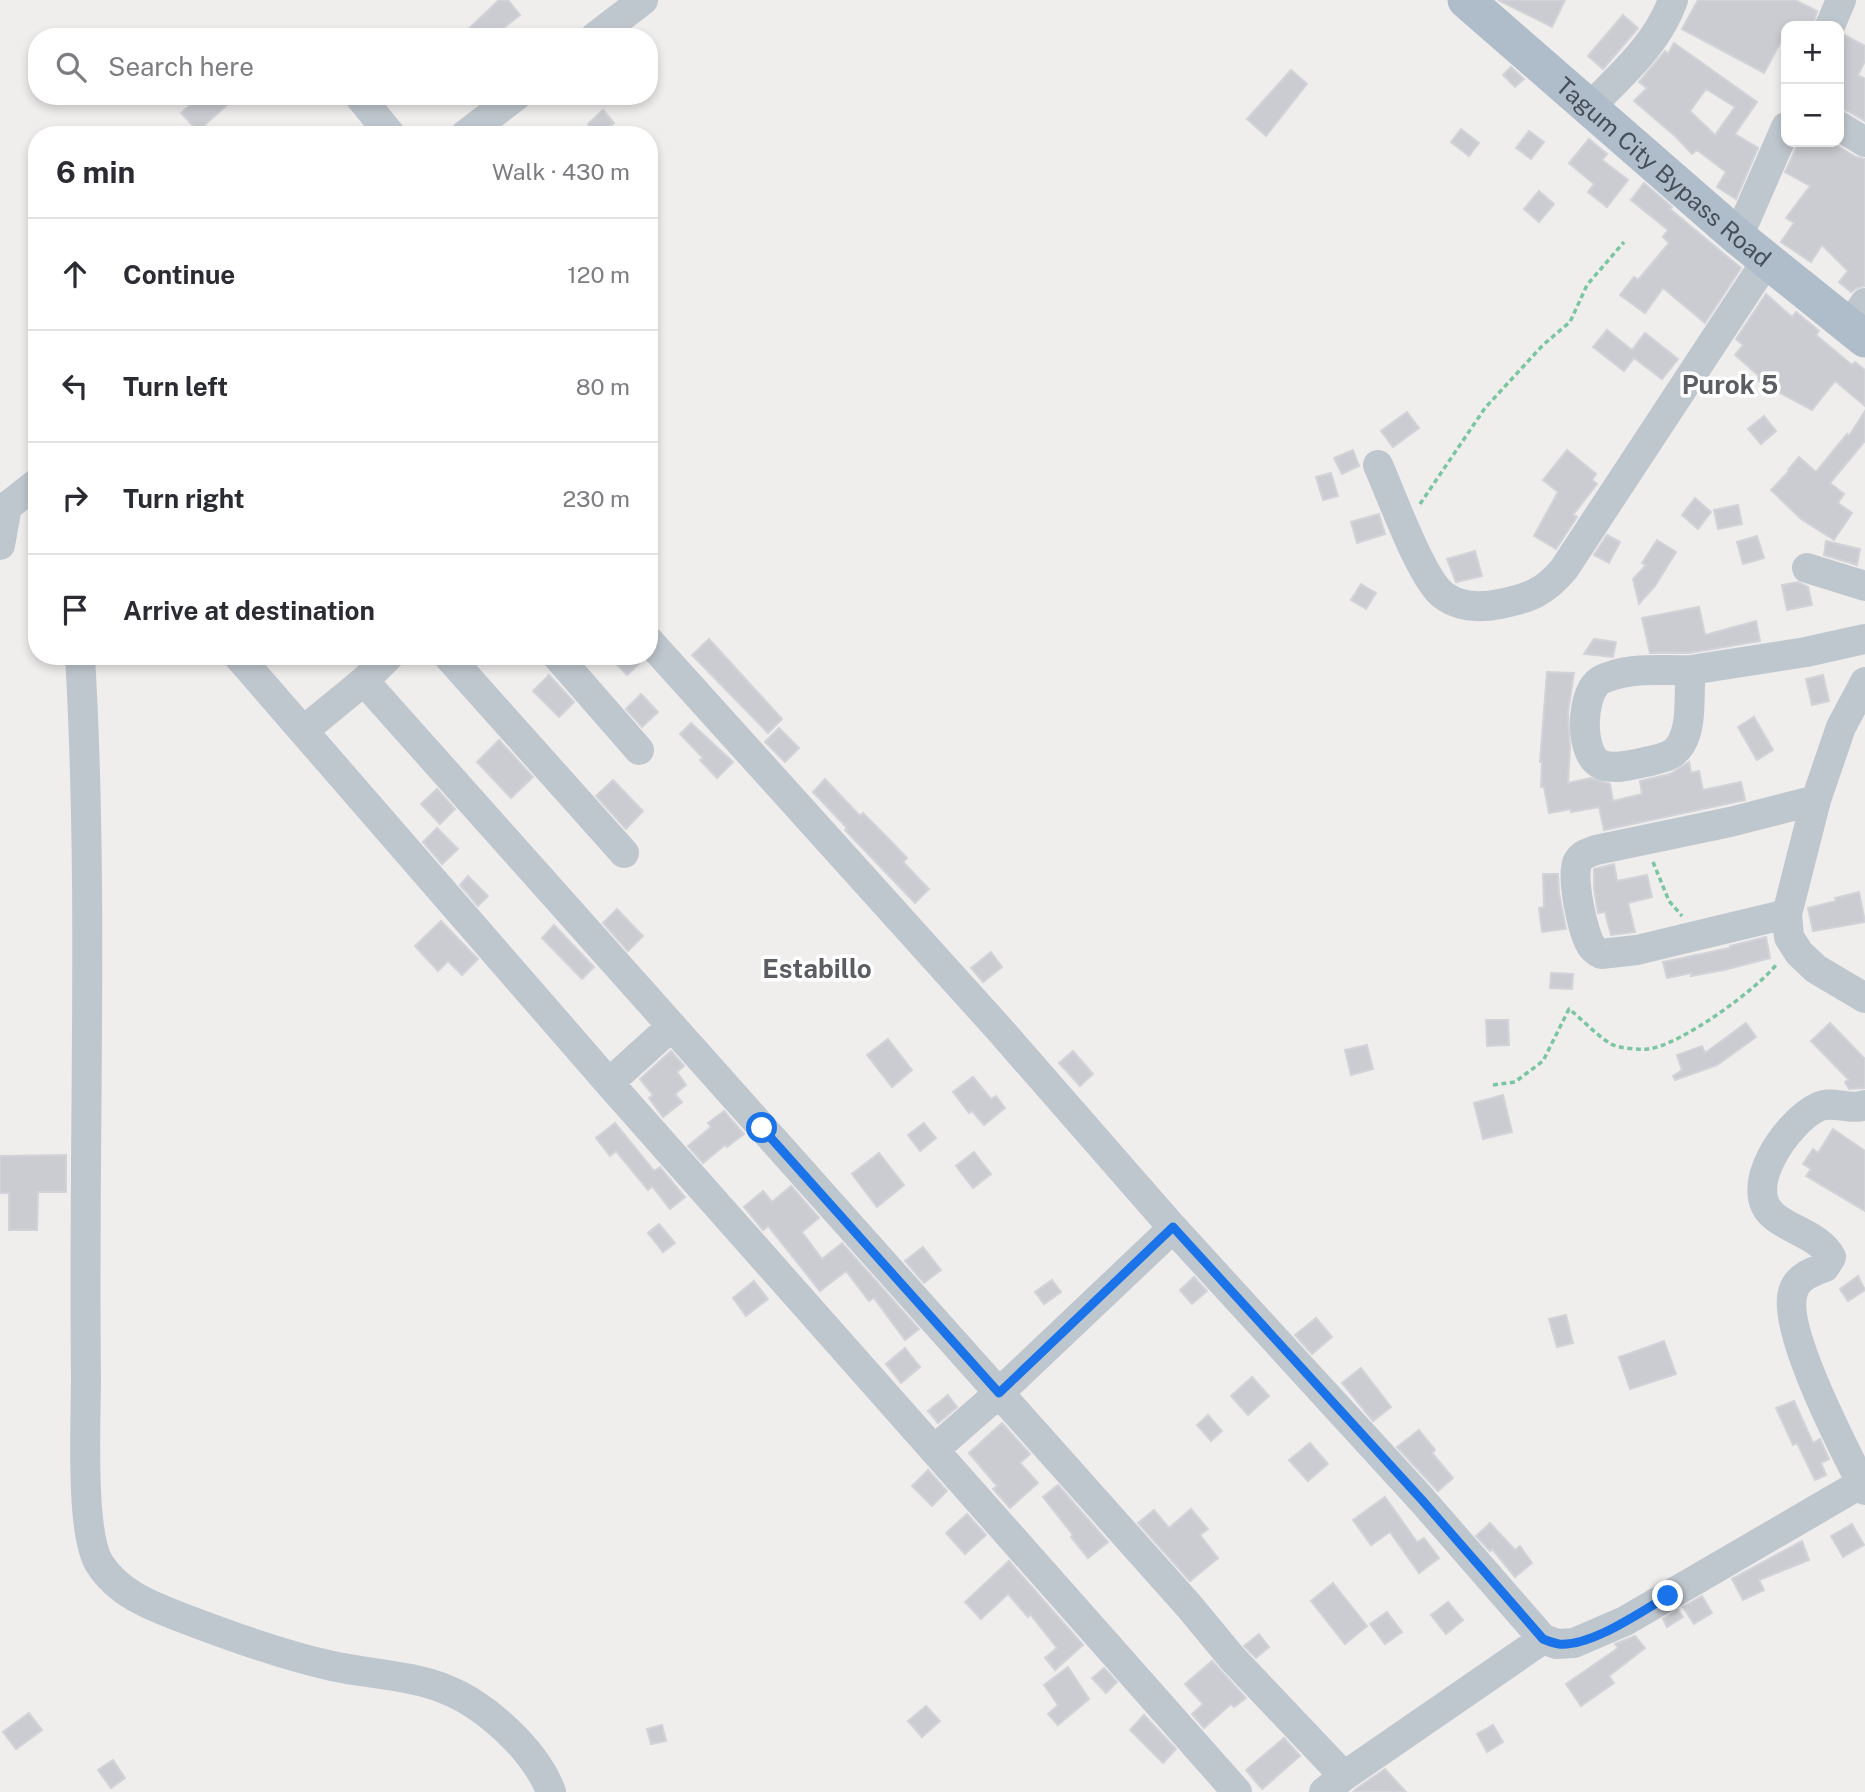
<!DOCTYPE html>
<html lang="en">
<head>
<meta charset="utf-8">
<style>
  body { margin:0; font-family:"Public Sans",sans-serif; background:#f2f2f3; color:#2b2b33 }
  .controls { position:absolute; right:21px; top:21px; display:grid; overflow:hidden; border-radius:14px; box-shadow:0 4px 10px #0003 }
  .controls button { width:63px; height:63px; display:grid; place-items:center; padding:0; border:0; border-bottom:2px solid #e1e1e2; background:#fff; color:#2b2b33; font:35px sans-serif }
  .stop { position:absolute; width:21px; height:21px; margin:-16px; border:5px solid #1a73e8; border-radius:50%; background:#fff }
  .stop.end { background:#1a73e8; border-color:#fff; box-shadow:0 2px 7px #0008 }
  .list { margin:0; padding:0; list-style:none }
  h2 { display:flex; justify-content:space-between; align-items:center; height:91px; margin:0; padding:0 28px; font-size:30px }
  h2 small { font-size:23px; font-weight:400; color:#7c7c81 }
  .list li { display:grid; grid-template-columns:46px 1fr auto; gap:21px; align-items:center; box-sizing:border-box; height:112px; padding:0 28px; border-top:2px solid #e1e1e2 }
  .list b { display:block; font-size:26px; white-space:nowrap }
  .list em { font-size:23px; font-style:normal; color:#7c7c81 }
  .icon { flex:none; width:38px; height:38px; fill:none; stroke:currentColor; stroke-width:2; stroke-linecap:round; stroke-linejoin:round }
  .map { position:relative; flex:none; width:1865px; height:1792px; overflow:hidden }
  .search { position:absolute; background:#fff; box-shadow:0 4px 10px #0003; left:28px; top:28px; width:630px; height:77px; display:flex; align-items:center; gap:18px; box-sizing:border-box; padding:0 24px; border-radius:28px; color:#7c7c81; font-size:26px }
  .panel { position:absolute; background:#fff; box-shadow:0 4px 10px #0003; left:28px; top:126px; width:630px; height:539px; border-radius:28px }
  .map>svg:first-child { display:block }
</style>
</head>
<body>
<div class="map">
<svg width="1865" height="1792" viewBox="0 0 1865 1792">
  <rect width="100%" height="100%" fill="#f0eded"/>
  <path fill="#caccd2" stroke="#d1d3d8" stroke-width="2" fill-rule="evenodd" d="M 499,0 L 508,0 L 520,15 L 492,37 L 460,37 Z
    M 1498,0 L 1565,0 L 1552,27 Z
    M 1698,0 L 1795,0 L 1817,11 L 1813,26 L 1786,26 L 1786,32 L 1764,73 L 1682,29 Z
    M 1623,15 L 1638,28 L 1603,69 L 1588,56 Z
    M 1844,35 L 1865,46 L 1865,61 L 1858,75 L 1865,79 L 1865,121 L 1848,111 L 1839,109 L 1839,41 Z
    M 1674,43 L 1757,102 L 1735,134 L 1758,148 L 1736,199 L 1717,187 L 1726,172 L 1697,150 L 1692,154 L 1675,136 L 1634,101 L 1647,88 L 1639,82 L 1665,51 L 1668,54 ZM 1706,89 L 1735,107 L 1715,135 L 1690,111 Z
    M 1511,67 L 1524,79 L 1515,87 L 1503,75 Z
    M 1291,70 L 1307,84 L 1266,136 L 1247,119 Z
    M 200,96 L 237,96 L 198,131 L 181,113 Z
    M 603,110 L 614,123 L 598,135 L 588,124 Z
    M 1461,129 L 1479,143 L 1469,156 L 1451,142 Z
    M 1529,131 L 1544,142 L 1531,159 L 1516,148 Z
    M 1589,139 L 1607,154 L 1602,160 L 1628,180 L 1607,207 L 1588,192 L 1594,184 L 1569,163 Z
    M 1799,142 L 1831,142 L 1856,157 L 1865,159 L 1865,286 L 1857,288 L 1851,292 L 1839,282 L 1848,271 L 1822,245 L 1811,262 L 1781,242 L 1794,223 L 1786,218 L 1810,186 L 1785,172 Z
    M 1644,183 L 1672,207 L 1670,209 L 1741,268 L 1705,323 L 1663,288 L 1645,313 L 1620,295 L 1634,277 L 1638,280 L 1669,243 L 1663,237 L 1668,230 L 1631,200 Z
    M 1539,191 L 1554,204 L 1539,222 L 1524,209 Z
    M 1766,294 L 1792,317 L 1796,312 L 1819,331 L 1816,335 L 1852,365 L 1855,362 L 1865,370 L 1865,406 L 1835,381 L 1812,410 L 1756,380 L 1759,376 L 1735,355 L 1743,345 L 1736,339 Z
    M 1607,330 L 1632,350 L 1645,333 L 1678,359 L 1662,379 L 1634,358 L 1624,371 L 1593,347 Z
    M 1865,411 L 1865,441 L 1830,483 L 1844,494 L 1838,503 L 1852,513 L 1834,540 L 1801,519 L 1771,490 L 1789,471 L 1788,470 L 1799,457 L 1816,472 L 1847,434 L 1849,436 Z
    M 1407,412 L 1419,428 L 1393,447 L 1381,431 Z
    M 1764,416 L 1776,431 L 1761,444 L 1748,429 Z
    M 1353,450 L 1359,466 L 1342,474 L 1334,458 Z
    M 1567,450 L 1596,474 L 1592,480 L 1597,484 L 1573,515 L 1577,517 L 1556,549 L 1534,536 L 1558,492 L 1543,480 Z
    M 1331,473 L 1338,496 L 1323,500 L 1316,477 Z
    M 1695,498 L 1711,512 L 1698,529 L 1682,515 Z
    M 1738,505 L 1742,524 L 1718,529 L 1714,510 Z
    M 1379,514 L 1385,534 L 1357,543 L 1351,522 Z
    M 1607,535 L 1620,542 L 1609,563 L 1594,555 Z
    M 1757,536 L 1764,558 L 1743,564 L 1737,542 Z
    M 1657,540 L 1676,552 L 1655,586 L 1639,604 L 1633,579 L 1646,565 L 1642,563 Z
    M 1826,541 L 1860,549 L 1857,565 L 1824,555 Z
    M 1475,551 L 1482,576 L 1456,582 L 1447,559 Z
    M 1798,582 L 1808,587 L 1812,605 L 1787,610 L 1782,585 Z
    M 1361,584 L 1376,593 L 1366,609 L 1351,600 Z
    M 1699,607 L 1705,635 L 1756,621 L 1760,641 L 1689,653 L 1650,653 L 1642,618 Z
    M 709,639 L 782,719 L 768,733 L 692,655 Z
    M 1594,639 L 1616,642 L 1613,657 L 1584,654 Z
    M 609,656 L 639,656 L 643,660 L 627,675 Z
    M 1547,672 L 1574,673 L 1568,712 L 1570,747 L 1568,783 L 1591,778 L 1610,784 L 1613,801 L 1642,794 L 1640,781 L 1670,774 L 1689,762 L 1691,773 L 1699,771 L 1703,790 L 1741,782 L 1745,800 L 1604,830 L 1599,807 L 1571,812 L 1571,809 L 1549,813 L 1544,787 L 1541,787 L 1542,762 L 1540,762 Z
    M 549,675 L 574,702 L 559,717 L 533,691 Z
    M 1823,675 L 1829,701 L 1812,705 L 1806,679 Z
    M 641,694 L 658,712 L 642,727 L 626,709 Z
    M 1754,717 L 1773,750 L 1757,760 L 1738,727 Z
    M 691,723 L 733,762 L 717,778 L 700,760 L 703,758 L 680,734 Z
    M 779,728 L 799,748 L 785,762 L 765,742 Z
    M 499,740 L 533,777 L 511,798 L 477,762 Z
    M 825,779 L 860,816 L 863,813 L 885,835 L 907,858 L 903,862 L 929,889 L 915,903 L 845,830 L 847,828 L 813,792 Z
    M 613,780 L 643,811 L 626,829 L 596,796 Z
    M 437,789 L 455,809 L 440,824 L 421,804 Z
    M 437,828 L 458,849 L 442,864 L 423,842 Z
    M 1614,864 L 1617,881 L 1647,875 L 1652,897 L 1628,903 L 1635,932 L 1611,935 L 1605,912 L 1598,913 L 1594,889 L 1594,869 Z
    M 1543,874 L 1558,874 L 1559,893 L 1566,929 L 1542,932 L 1539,908 L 1544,907 Z
    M 468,876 L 488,896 L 478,906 L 460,885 Z
    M 1859,892 L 1865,922 L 1813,931 L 1808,908 L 1836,901 L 1835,898 Z
    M 617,909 L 643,936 L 628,951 L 603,923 Z
    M 441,921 L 478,959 L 462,975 L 448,961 L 438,971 L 415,946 Z
    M 554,925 L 594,967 L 582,979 L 542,938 Z
    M 1766,937 L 1770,958 L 1724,970 L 1691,976 L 1691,973 L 1667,978 L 1663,962 L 1730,948 L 1730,946 Z
    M 991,952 L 1002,967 L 983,982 L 971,968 Z
    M 1551,973 L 1573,974 L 1572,989 L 1550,988 Z
    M 1486,1020 L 1508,1020 L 1509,1045 L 1487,1046 Z
    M 1746,1023 L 1756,1037 L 1717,1065 L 1675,1080 L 1673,1076 L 1682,1070 L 1677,1055 L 1702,1046 L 1705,1053 Z
    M 1830,1023 L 1865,1059 L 1865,1088 L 1849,1089 L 1845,1082 L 1849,1080 L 1811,1041 Z
    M 888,1039 L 912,1070 L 892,1087 L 867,1055 Z
    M 1367,1045 L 1373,1069 L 1351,1075 L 1345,1050 Z
    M 671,1051 L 684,1066 L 677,1072 L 686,1085 L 675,1094 L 682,1102 L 663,1117 L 649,1098 L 653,1095 L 640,1079 Z
    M 1073,1051 L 1093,1074 L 1080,1086 L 1059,1063 Z
    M 973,1077 L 991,1099 L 996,1096 L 1005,1108 L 984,1125 L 972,1111 L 969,1113 L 953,1092 Z
    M 1503,1095 L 1512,1132 L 1483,1139 L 1474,1103 Z
    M 724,1111 L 744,1134 L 727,1147 L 725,1145 L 703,1163 L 688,1146 L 711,1127 L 708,1123 Z
    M 615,1123 L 654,1171 L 660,1167 L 685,1197 L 670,1209 L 652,1186 L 648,1190 L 616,1151 L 610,1156 L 596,1138 Z
    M 924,1123 L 936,1138 L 920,1151 L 908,1135 Z
    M 1833,1129 L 1865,1151 L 1865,1211 L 1806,1176 L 1811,1169 L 1803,1164 L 1813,1149 L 1818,1153 Z
    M 974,1152 L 991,1174 L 973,1188 L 956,1166 Z
    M 879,1153 L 904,1185 L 877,1207 L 852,1174 Z
    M 66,1155 L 66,1192 L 38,1192 L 37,1230 L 9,1230 L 9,1193 L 0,1193 L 0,1156 Z
    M 791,1186 L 819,1218 L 802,1232 L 822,1259 L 842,1243 L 919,1329 L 905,1340 L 874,1298 L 869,1301 L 846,1271 L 820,1291 L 768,1226 L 763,1230 L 744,1207 L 763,1191 L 772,1202 Z
    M 659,1224 L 675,1243 L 663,1252 L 648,1233 Z
    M 923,1247 L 941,1270 L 924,1283 L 905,1261 Z
    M 1858,1276 L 1865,1290 L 1848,1301 L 1840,1289 Z
    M 1194,1277 L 1207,1291 L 1192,1304 L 1180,1290 Z
    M 1052,1280 L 1061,1292 L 1044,1304 L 1035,1292 Z
    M 754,1281 L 768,1299 L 746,1316 L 733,1298 Z
    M 1566,1315 L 1573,1343 L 1557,1347 L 1549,1319 Z
    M 1316,1318 L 1332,1337 L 1312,1354 L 1295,1335 Z
    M 1664,1341 L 1676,1374 L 1630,1389 L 1619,1357 Z
    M 905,1348 L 920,1367 L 901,1383 L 886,1364 Z
    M 1361,1368 L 1391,1407 L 1373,1421 L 1342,1383 Z
    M 1252,1377 L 1269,1396 L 1248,1415 L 1231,1396 Z
    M 948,1395 L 957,1407 L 938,1423 L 928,1411 Z
    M 1794,1401 L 1813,1443 L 1820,1439 L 1829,1459 L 1821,1463 L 1826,1475 L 1815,1480 L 1797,1443 L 1793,1445 L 1776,1408 Z
    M 1208,1415 L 1222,1431 L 1211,1441 L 1197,1425 Z
    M 1002,1423 L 1030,1454 L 1020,1463 L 1038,1483 L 1010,1508 L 993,1489 L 997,1486 L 969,1453 Z
    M 1419,1430 L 1435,1450 L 1432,1453 L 1453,1478 L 1438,1491 L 1397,1447 Z
    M 1310,1443 L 1328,1464 L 1308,1481 L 1289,1460 Z
    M 928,1470 L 947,1491 L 932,1506 L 912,1486 Z
    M 1058,1485 L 1108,1542 L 1088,1558 L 1071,1537 L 1073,1535 L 1043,1497 Z
    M 1385,1497 L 1417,1542 L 1424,1538 L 1439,1558 L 1419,1573 L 1390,1532 L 1371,1545 L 1353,1520 Z
    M 1191,1509 L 1208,1529 L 1200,1535 L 1218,1558 L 1190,1581 L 1138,1523 L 1154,1510 L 1169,1528 Z
    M 967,1514 L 986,1535 L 965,1554 L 946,1533 Z
    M 1490,1523 L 1515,1550 L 1520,1546 L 1532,1563 L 1515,1577 L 1492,1549 L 1490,1551 L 1476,1536 Z
    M 1852,1524 L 1864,1545 L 1843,1557 L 1831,1536 Z
    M 1802,1541 L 1809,1560 L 1759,1580 L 1764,1590 L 1743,1600 L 1732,1579 Z
    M 1009,1561 L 1083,1645 L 1055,1670 L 1045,1658 L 1057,1648 L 1030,1614 L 1028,1617 L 1008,1594 L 981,1619 L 965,1602 Z
    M 1333,1583 L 1367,1626 L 1345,1644 L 1311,1601 Z
    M 1702,1596 L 1712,1613 L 1694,1624 L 1683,1607 Z
    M 1448,1602 L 1463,1620 L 1446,1634 L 1431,1615 Z
    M 1678,1610 L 1683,1617 L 1667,1627 L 1663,1619 Z
    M 1387,1612 L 1402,1632 L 1385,1644 L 1370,1624 Z
    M 1259,1634 L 1269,1647 L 1256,1658 L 1244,1646 Z
    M 1635,1636 L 1645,1648 L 1609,1676 L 1614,1683 L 1581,1706 L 1566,1684 L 1618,1648 L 1615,1644 Z
    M 1212,1661 L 1246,1698 L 1234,1707 L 1231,1704 L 1204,1728 L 1192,1714 L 1203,1704 L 1185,1684 Z
    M 1068,1667 L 1089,1699 L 1058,1725 L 1048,1714 L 1058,1705 L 1044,1685 Z
    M 1104,1668 L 1117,1682 L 1106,1693 L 1092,1678 Z
    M 926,1706 L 940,1721 L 922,1737 L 908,1721 Z
    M 29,1713 L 42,1730 L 16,1749 L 3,1732 Z
    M 1144,1715 L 1176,1749 L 1163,1763 L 1130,1730 Z
    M 662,1725 L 666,1741 L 651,1744 L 647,1729 Z
    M 1493,1725 L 1503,1742 L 1487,1752 L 1477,1734 Z
    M 1284,1738 L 1300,1756 L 1262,1789 L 1246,1770 Z
    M 113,1760 L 125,1778 L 111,1788 L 98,1770 Z
    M 1385,1769 L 1406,1792 L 1353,1792 L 1356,1789 Z"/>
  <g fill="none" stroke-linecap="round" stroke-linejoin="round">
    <path stroke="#79c6a0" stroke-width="3.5" stroke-dasharray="5 3.5" stroke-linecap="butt" d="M 1420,504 L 1485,408 L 1543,345 L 1570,322 L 1587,285 L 1624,242
      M 1653,862 L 1669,901 L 1682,916
      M 1493,1085 L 1515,1082 L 1543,1061 L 1569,1009 C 1583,1020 1596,1035 1611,1044 C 1618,1048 1639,1050 1648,1049 C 1681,1045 1756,990 1777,964"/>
    <path stroke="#bfc7ce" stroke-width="30" d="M 1830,26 L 1841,0
      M 595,37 L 643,0
      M 359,96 L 391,135
      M 1591,106 C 1622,74 1658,43 1673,0
      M 1839,126 L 1865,142
      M 465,135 L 516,96
      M 1738,237 L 1786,127
      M 1849,326 L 1865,303
      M 1378,465 C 1391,494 1421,578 1443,595 C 1460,608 1480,608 1500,604 C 1529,598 1544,593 1564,569 L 1767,260
      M 0,512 L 37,483
      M 0,545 L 7,506
      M 1807,568 L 1865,586
      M 649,641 L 1000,1030 L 1173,1228 L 1422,1500 L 1543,1639 L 1344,1776 L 1324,1792
      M 80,656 C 94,896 83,1137 86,1377 C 86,1418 80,1531 99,1563 C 119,1595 154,1607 188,1620 C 235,1638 283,1655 332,1666 C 369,1674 410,1675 445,1689 C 486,1705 536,1751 551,1792
      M 238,656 L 609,1083 L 1237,1792
      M 448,656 L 624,853
      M 557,656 L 639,750
      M 1691,670 C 1665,671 1636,667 1611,676 C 1607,677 1600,680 1597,683 C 1581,698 1579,756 1602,765 C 1616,770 1636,764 1650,761 C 1663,758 1674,756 1681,744 C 1693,724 1688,693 1691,670 L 1806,652 L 1865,639
      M 364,681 L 1189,1606 L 1232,1658 L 1344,1776
      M 1865,682 L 1841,727 L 1816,800 L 1787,914 L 1789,937 L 1799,953 L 1816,969 L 1865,998
      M 303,731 L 364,681 L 389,656
      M 1787,914 L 1637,950 L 1601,954 C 1600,954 1592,948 1592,947 C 1583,935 1570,874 1578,861 C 1582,854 1588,853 1596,850 L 1730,822 L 1816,800
      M 609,1083 L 672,1026
      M 1865,1105 C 1850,1111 1833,1100 1818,1107 C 1788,1121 1739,1189 1775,1217 C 1791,1230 1821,1237 1831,1257 L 1825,1267 C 1812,1272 1797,1277 1793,1292 C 1781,1329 1846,1453 1865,1490
      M 934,1450 L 999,1393 L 1173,1228
      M 1543,1639 L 1557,1644 L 1574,1643 L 1625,1621 L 1862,1483"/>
    <path stroke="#afbcca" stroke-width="37" id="s1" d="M 1466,0 L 1738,237 L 1865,339"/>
  </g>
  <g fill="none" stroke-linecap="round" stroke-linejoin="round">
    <path stroke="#1a73e8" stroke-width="9" d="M 762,1128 L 999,1393 L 1173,1227 L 1422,1500 L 1543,1639 C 1548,1641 1553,1643 1559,1644 C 1591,1647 1640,1612 1668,1596"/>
  </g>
  <g text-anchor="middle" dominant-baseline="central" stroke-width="7" stroke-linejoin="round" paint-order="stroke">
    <g font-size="24" fill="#475059" stroke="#fff">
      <text stroke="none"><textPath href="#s1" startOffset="262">Tagum City Bypass Road</textPath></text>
    </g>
    <g font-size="26" font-weight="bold" fill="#5a5d61" stroke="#fff">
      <text x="1730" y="384">Purok 5</text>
      <text x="817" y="968">Estabillo</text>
    </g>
  </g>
</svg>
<div class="controls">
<button>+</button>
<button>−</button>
</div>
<div class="stop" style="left:762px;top:1128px"></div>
<div class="stop end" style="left:1668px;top:1596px"></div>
<div class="search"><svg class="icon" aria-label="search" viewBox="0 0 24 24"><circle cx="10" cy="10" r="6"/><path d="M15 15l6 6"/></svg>Search here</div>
<section class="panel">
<h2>6 min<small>Walk · 430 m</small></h2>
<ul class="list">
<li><svg class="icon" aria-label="ahead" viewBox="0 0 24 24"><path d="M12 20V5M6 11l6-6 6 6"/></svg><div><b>Continue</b></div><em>120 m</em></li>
<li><svg class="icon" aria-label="left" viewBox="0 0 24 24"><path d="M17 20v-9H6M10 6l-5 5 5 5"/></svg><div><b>Turn left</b></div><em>80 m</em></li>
<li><svg class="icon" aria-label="right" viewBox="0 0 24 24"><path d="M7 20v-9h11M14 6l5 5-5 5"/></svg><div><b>Turn right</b></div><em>230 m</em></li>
<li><svg class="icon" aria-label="arrive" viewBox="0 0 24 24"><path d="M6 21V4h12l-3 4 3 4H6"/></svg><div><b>Arrive at destination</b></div></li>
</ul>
</section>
</div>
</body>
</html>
